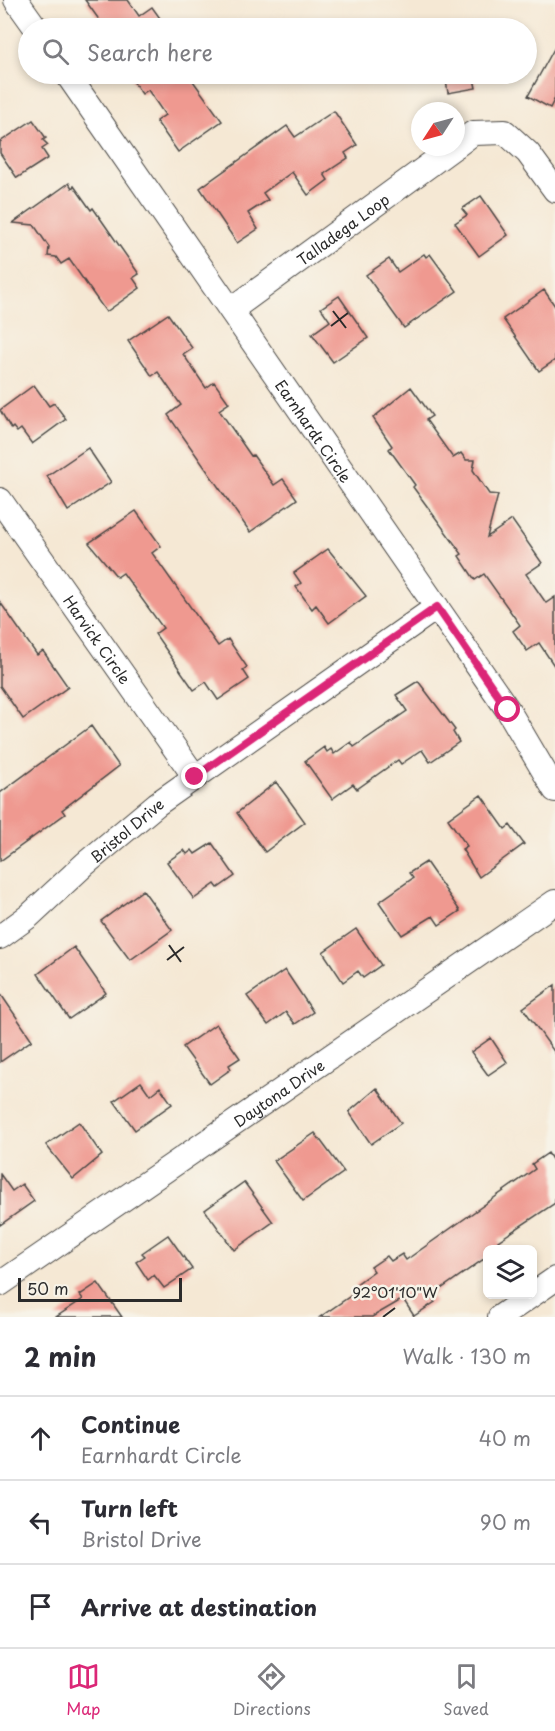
<!DOCTYPE html>
<html lang="en">
<head>
<meta charset="utf-8">
<style>
  body { margin:0; font-family:"Playpen Sans",sans-serif; background:#f2f2f3; color:#2b2b33 }
  .controls { position:absolute; right:18px; bottom:18px; display:grid; overflow:hidden; border-radius:9px; box-shadow:0 3px 9px #0003 }
  .controls button { width:54px; height:54px; display:grid; place-items:center; padding:0; border:0; border-bottom:2px solid #e1e1e2; background:#fff; color:#2b2b33; font:30px sans-serif }
  .compass { position:absolute; left:411px; top:102px; width:54px; height:54px; border-radius:50%; background:#fff; box-shadow:0 3px 9px #0003; rotate:234deg }
  .scale { position:absolute; left:18px; bottom:15px; width:164px; box-sizing:border-box; padding-left:6px; border:3px solid #2b2b2b; border-top:0; font-size:16px; line-height:21px; white-space:nowrap; color:#2b2b2b; -webkit-text-stroke:4px #f7f3e8; paint-order:stroke }
  .stop { position:absolute; width:18px; height:18px; margin:-14px; border:4px solid #db2777; border-radius:50%; background:#fff }
  .stop.end { background:#db2777; border-color:#fff; box-shadow:0 2px 6px #0008 }
  .list { margin:0; padding:0; list-style:none }
  h2 { display:flex; justify-content:space-between; align-items:center; height:78px; margin:0; padding:0 24px; font-size:26px }
  h2 small { font-size:20px; font-weight:400; color:#7c7c81 }
  .list li { display:grid; grid-template-columns:39px 1fr auto; gap:18px; align-items:center; box-sizing:border-box; height:84px; padding:0 24px; border-top:2px solid #e1e1e2 }
  .list b { display:block; font-size:22px; white-space:nowrap }
  .list p { margin:0; font-size:20px; white-space:nowrap; color:#7c7c81 }
  .list em { font-size:20px; font-style:normal; color:#7c7c81 }
  .icon { flex:none; width:33px; height:33px; fill:none; stroke:currentColor; stroke-width:2; stroke-linecap:round; stroke-linejoin:round }
  .map { position:relative; flex:none; width:555px; height:1317px; overflow:hidden }
  .search { position:absolute; background:#fff; box-shadow:0 3px 9px #0003; left:18px; right:18px; top:18px; height:66px; display:flex; align-items:center; gap:15px; box-sizing:border-box; padding:0 21px; border-radius:33px; color:#7c7c81; font-size:22px }
  .sheet { height:330px; background:#fff }
  nav { display:flex; justify-content:space-around; align-items:center; box-sizing:border-box; height:84px; border-top:2px solid #e1e1e2; background:#fff; font-size:16px; color:#7c7c81 }
  nav a { display:grid; justify-items:center; gap:3px }
  nav .on { color:#db2777 }
  .map>svg:first-child { display:block }
</style>
</head>
<body>
<div class="map">
<svg width="555" height="1317" viewBox="0 0 555 1317">
  <rect width="100%" height="100%" fill="#f7f3e8"/>
  <filter id="ink" filterUnits="userSpaceOnUse"><feTurbulence type="fractalNoise" baseFrequency=".0167" numOctaves="2"/><feDisplacementMap in="SourceGraphic" scale="12" xChannelSelector="R" yChannelSelector="G"/><feConvolveMatrix kernelMatrix="1 2 1 2 8 2 1 2 1" color-interpolation-filters="sRGB"/></filter>
  <filter id="wash" filterUnits="userSpaceOnUse"><feTurbulence type="fractalNoise" baseFrequency=".008" numOctaves="4" result="noise"/><feDisplacementMap in="SourceGraphic" scale="24" xChannelSelector="R" yChannelSelector="G"/><feGaussianBlur stdDeviation="1.35" result="paint"/><feColorMatrix in="noise" values="0 0 0 0 0 0 0 0 0 0 0 0 0 0 0 0 0 1.4 0 .05"/><feComposite in="paint" operator="in"/></filter>
  <g filter="url(#wash)">
    <rect width="100%" height="100%" fill="#f5e8d4"/>
    <g id="blocks">
      <path fill="#ef9990" d="M 85,0 L 128,0 L 139,16 L 152,7 L 167,28 L 105,28 Z
        M 555,47 L 555,98 L 550,108 L 528,96 Z
        M 128,74 L 188,74 L 222,121 L 178,152 L 156,121 L 165,115 L 148,90 L 142,94 Z
        M 445,74 L 473,74 L 476,88 L 448,93 Z
        M 334,111 L 357,145 L 345,153 L 348,158 L 324,174 L 328,180 L 308,195 L 292,172 L 263,193 L 268,200 L 248,213 L 258,229 L 237,243 L 200,188 L 287,126 L 295,137 Z
        M 33,120 L 46,138 L 43,140 L 48,145 L 42,149 L 48,158 L 17,178 L 0,153 L 0,142 Z
        M 69,183 L 72,188 L 74,186 L 91,210 L 93,208 L 139,274 L 133,278 L 140,288 L 106,312 L 69,259 L 61,264 L 56,257 L 48,256 L 49,247 L 34,225 L 13,223 Z
        M 481,196 L 508,235 L 479,256 L 455,223 L 467,215 L 462,209 Z
        M 424,254 L 426,257 L 430,254 L 457,291 L 404,328 L 366,275 L 389,259 L 398,272 Z
        M 544,290 L 555,306 L 555,360 L 539,371 L 503,319 Z
        M 339,296 L 368,338 L 333,362 L 312,334 L 330,321 L 321,308 Z
        M 168,314 L 192,348 L 183,354 L 206,388 L 214,382 L 229,403 L 219,410 L 251,456 L 253,455 L 274,485 L 283,479 L 297,499 L 250,532 L 168,415 L 181,405 L 158,372 L 152,376 L 128,341 Z
        M 34,385 L 49,406 L 54,403 L 66,419 L 32,444 L 21,429 L 17,432 L 13,427 L 11,429 L 0,410 Z
        M 411,387 L 432,416 L 426,420 L 453,458 L 461,453 L 466,460 L 475,460 L 473,470 L 489,494 L 498,495 L 487,537 L 512,520 L 542,563 L 526,574 L 546,603 L 555,597 L 555,667 L 539,643 L 527,651 L 513,631 L 520,625 L 484,574 L 475,580 L 459,556 L 462,554 L 413,487 L 415,485 L 389,449 L 392,446 L 373,418 Z
        M 88,448 L 111,482 L 68,511 L 47,476 Z
        M 136,511 L 161,546 L 152,553 L 218,646 L 228,639 L 247,667 L 243,670 L 249,679 L 218,700 L 206,682 L 194,690 L 155,634 L 163,628 L 123,573 L 117,577 L 89,543 Z
        M 328,549 L 366,596 L 329,623 L 316,605 L 312,609 L 296,587 L 301,583 L 294,573 Z
        M 0,602 L 37,655 L 43,651 L 68,687 L 23,719 L 0,686 Z
        M 418,681 L 455,730 L 453,732 L 459,742 L 430,762 L 422,750 L 401,764 L 398,760 L 357,789 L 353,784 L 332,799 L 305,761 L 324,747 L 327,752 L 331,749 L 334,754 L 351,742 L 354,747 L 407,711 L 396,695 Z
        M 91,726 L 119,766 L 62,810 L 65,814 L 0,861 L 0,793 Z
        M 276,782 L 305,822 L 265,852 L 237,813 Z
        M 481,795 L 505,829 L 510,825 L 524,844 L 479,877 L 462,849 L 467,846 L 448,819 Z
        M 212,843 L 235,876 L 218,888 L 215,884 L 194,899 L 167,862 L 184,850 L 187,854 L 192,850 L 195,854 Z
        M 426,862 L 460,911 L 439,925 L 433,916 L 402,935 L 379,902 L 413,878 L 409,873 Z
        M 143,890 L 172,930 L 130,960 L 101,921 Z
        M 356,929 L 381,965 L 363,978 L 358,971 L 343,982 L 323,952 Z
        M 74,947 L 106,993 L 69,1019 L 38,974 Z
        M 285,970 L 313,1012 L 295,1024 L 286,1012 L 268,1025 L 247,996 Z
        M 555,985 L 555,1053 L 523,1008 Z
        M 0,993 L 32,1040 L 0,1062 Z
        M 216,1024 L 240,1058 L 229,1065 L 231,1069 L 210,1084 L 183,1047 Z
        M 491,1038 L 507,1062 L 488,1075 L 471,1052 Z
        M 141,1082 L 150,1095 L 160,1087 L 172,1104 L 135,1130 L 114,1101 Z
        M 377,1088 L 401,1123 L 371,1144 L 349,1112 Z
        M 79,1122 L 102,1155 L 73,1179 L 46,1145 Z
        M 315,1133 L 344,1172 L 303,1201 L 274,1161 Z
        M 548,1153 L 555,1164 L 555,1203 L 498,1241 L 504,1250 L 488,1250 L 488,1256 L 431,1296 L 435,1302 L 414,1316 L 403,1299 L 372,1317 L 320,1317 L 359,1290 L 355,1285 L 374,1271 L 371,1267 L 387,1256 L 391,1261 L 402,1254 L 406,1260 L 535,1169 L 532,1164 Z
        M 0,1174 L 12,1191 L 22,1184 L 34,1201 L 0,1225 Z
        M 244,1182 L 273,1222 L 234,1250 L 205,1210 Z
        M 168,1235 L 192,1269 L 164,1288 L 154,1275 L 148,1280 L 136,1262 L 145,1256 L 142,1253 Z
        M 98,1283 L 122,1317 L 56,1317 L 83,1299 L 80,1295 Z"/>
    </g>
  </g>
  <g filter="url(#ink)">
    <use href="#blocks" fill-opacity="0" stroke="#494744" stroke-width="1.5"/>
    <g fill="none" stroke-linecap="round" stroke-linejoin="round">
      <defs>
        <g id="minor">
          <path d="M 16,0 L 36,28"/>
          <path id="s1" d="M 67,74 L 508,710 L 555,790"/>
          <path d="M 456,146 L 473,133 L 505,132 L 528,153 L 555,190"/>
          <path id="s2" d="M 231,310 L 454,147"/>
          <path id="s3" d="M 0,500 L 195,777"/>
          <path id="s4" d="M 0,937 L 29,916 L 85,864 L 157,804 L 437,607"/>
          <path id="s5" d="M 0,1284 L 555,902"/>
          <path d="M 500,1317 L 555,1279"/>
        </g>
      </defs>
      <use href="#minor" stroke="#494744" stroke-width="26"/>
      <use href="#minor" stroke="#fff" stroke-width="24"/>
    </g>
  </g>
  <g fill="none" stroke-linecap="round" stroke-linejoin="round" filter="url(#ink)">
    <path stroke="#db2777" stroke-width="8" d="M 195,777 L 437,607 L 508,710"/>
  </g>
  <path fill="none" stroke="#2b2b2b" stroke-width="2" d="M 333,311 L 346,328M 331,326 L 348,313M 169,945 L 181,962M 167,960 L 184,947M 383,1317 L 395,1308"/>
  <g text-anchor="middle" dominant-baseline="central" stroke-width="5" stroke-linejoin="round" paint-order="stroke">
    <g font-size="15" fill="#2b2b2b" stroke="#f7f3e8">
      <text stroke="none"><textPath href="#s2" startOffset="138">Talladega Loop</textPath></text>
      <text stroke="none"><textPath href="#s1" startOffset="434">Earnhardt Circle</textPath></text>
      <text stroke="none"><textPath href="#s3" startOffset="170">Harvick Circle</textPath></text>
      <text stroke="none"><textPath href="#s4" startOffset="166">Bristol Drive</textPath></text>
      <text stroke="none"><textPath href="#s5" startOffset="338">Daytona Drive</textPath></text>
    </g>
  </g>
  <g font-size="15" text-anchor="middle" fill="#2b2b2b" stroke="#f7f3e8" stroke-width="5" stroke-linejoin="round" paint-order="stroke">
    <text x="395" y="1298">92°01'10"W</text>
  </g>
</svg>
<div class="controls">
<button><svg class="icon" aria-label="layers" viewBox="0 0 24 24"><path d="M12 4l9 5-9 5-9-5zM3 14l9 5 9-5"/></svg></button>
</div>
<svg class="compass" viewBox="-18 -18 36 36"><path d="M0-13l5 13h-10z" fill="#e53935"/><path d="M0 13l5-13h-10z" fill="#7c7c81"/></svg>
<div class="scale">50 m</div>
<div class="stop" style="left:508px;top:710px"></div>
<div class="stop end" style="left:195px;top:777px"></div>
<div class="search"><svg class="icon" aria-label="search" viewBox="0 0 24 24"><circle cx="10" cy="10" r="6"/><path d="M15 15l6 6"/></svg>Search here</div>
</div>
<section class="sheet">
<h2>2 min<small>Walk · 130 m</small></h2>
<ul class="list">
<li><svg class="icon" aria-label="ahead" viewBox="0 0 24 24"><path d="M12 20V5M6 11l6-6 6 6"/></svg><div><b>Continue</b><p>Earnhardt Circle</p></div><em>40 m</em></li>
<li><svg class="icon" aria-label="left" viewBox="0 0 24 24"><path d="M17 20v-9H6M10 6l-5 5 5 5"/></svg><div><b>Turn left</b><p>Bristol Drive</p></div><em>90 m</em></li>
<li><svg class="icon" aria-label="arrive" viewBox="0 0 24 24"><path d="M6 21V4h12l-3 4 3 4H6"/></svg><div><b>Arrive at destination</b></div></li>
</ul>
</section>
<nav>
<a class="on"><svg class="icon" aria-label="map" viewBox="0 0 24 24"><path d="M3 6l6-2 6 2 6-2v14l-6 2-6-2-6 2zM9 4v14M15 6v14"/></svg>Map</a>
<a><svg class="icon" aria-label="directions" viewBox="0 0 24 24"><path d="M12 3l9 9-9 9-9-9zM9 14v-3h6M13 9l2 2-2 2"/></svg>Directions</a>
<a><svg class="icon" aria-label="saved" viewBox="0 0 24 24"><path d="M7 4h10v16l-5-4-5 4z"/></svg>Saved</a>
</nav>
</body>
</html>
